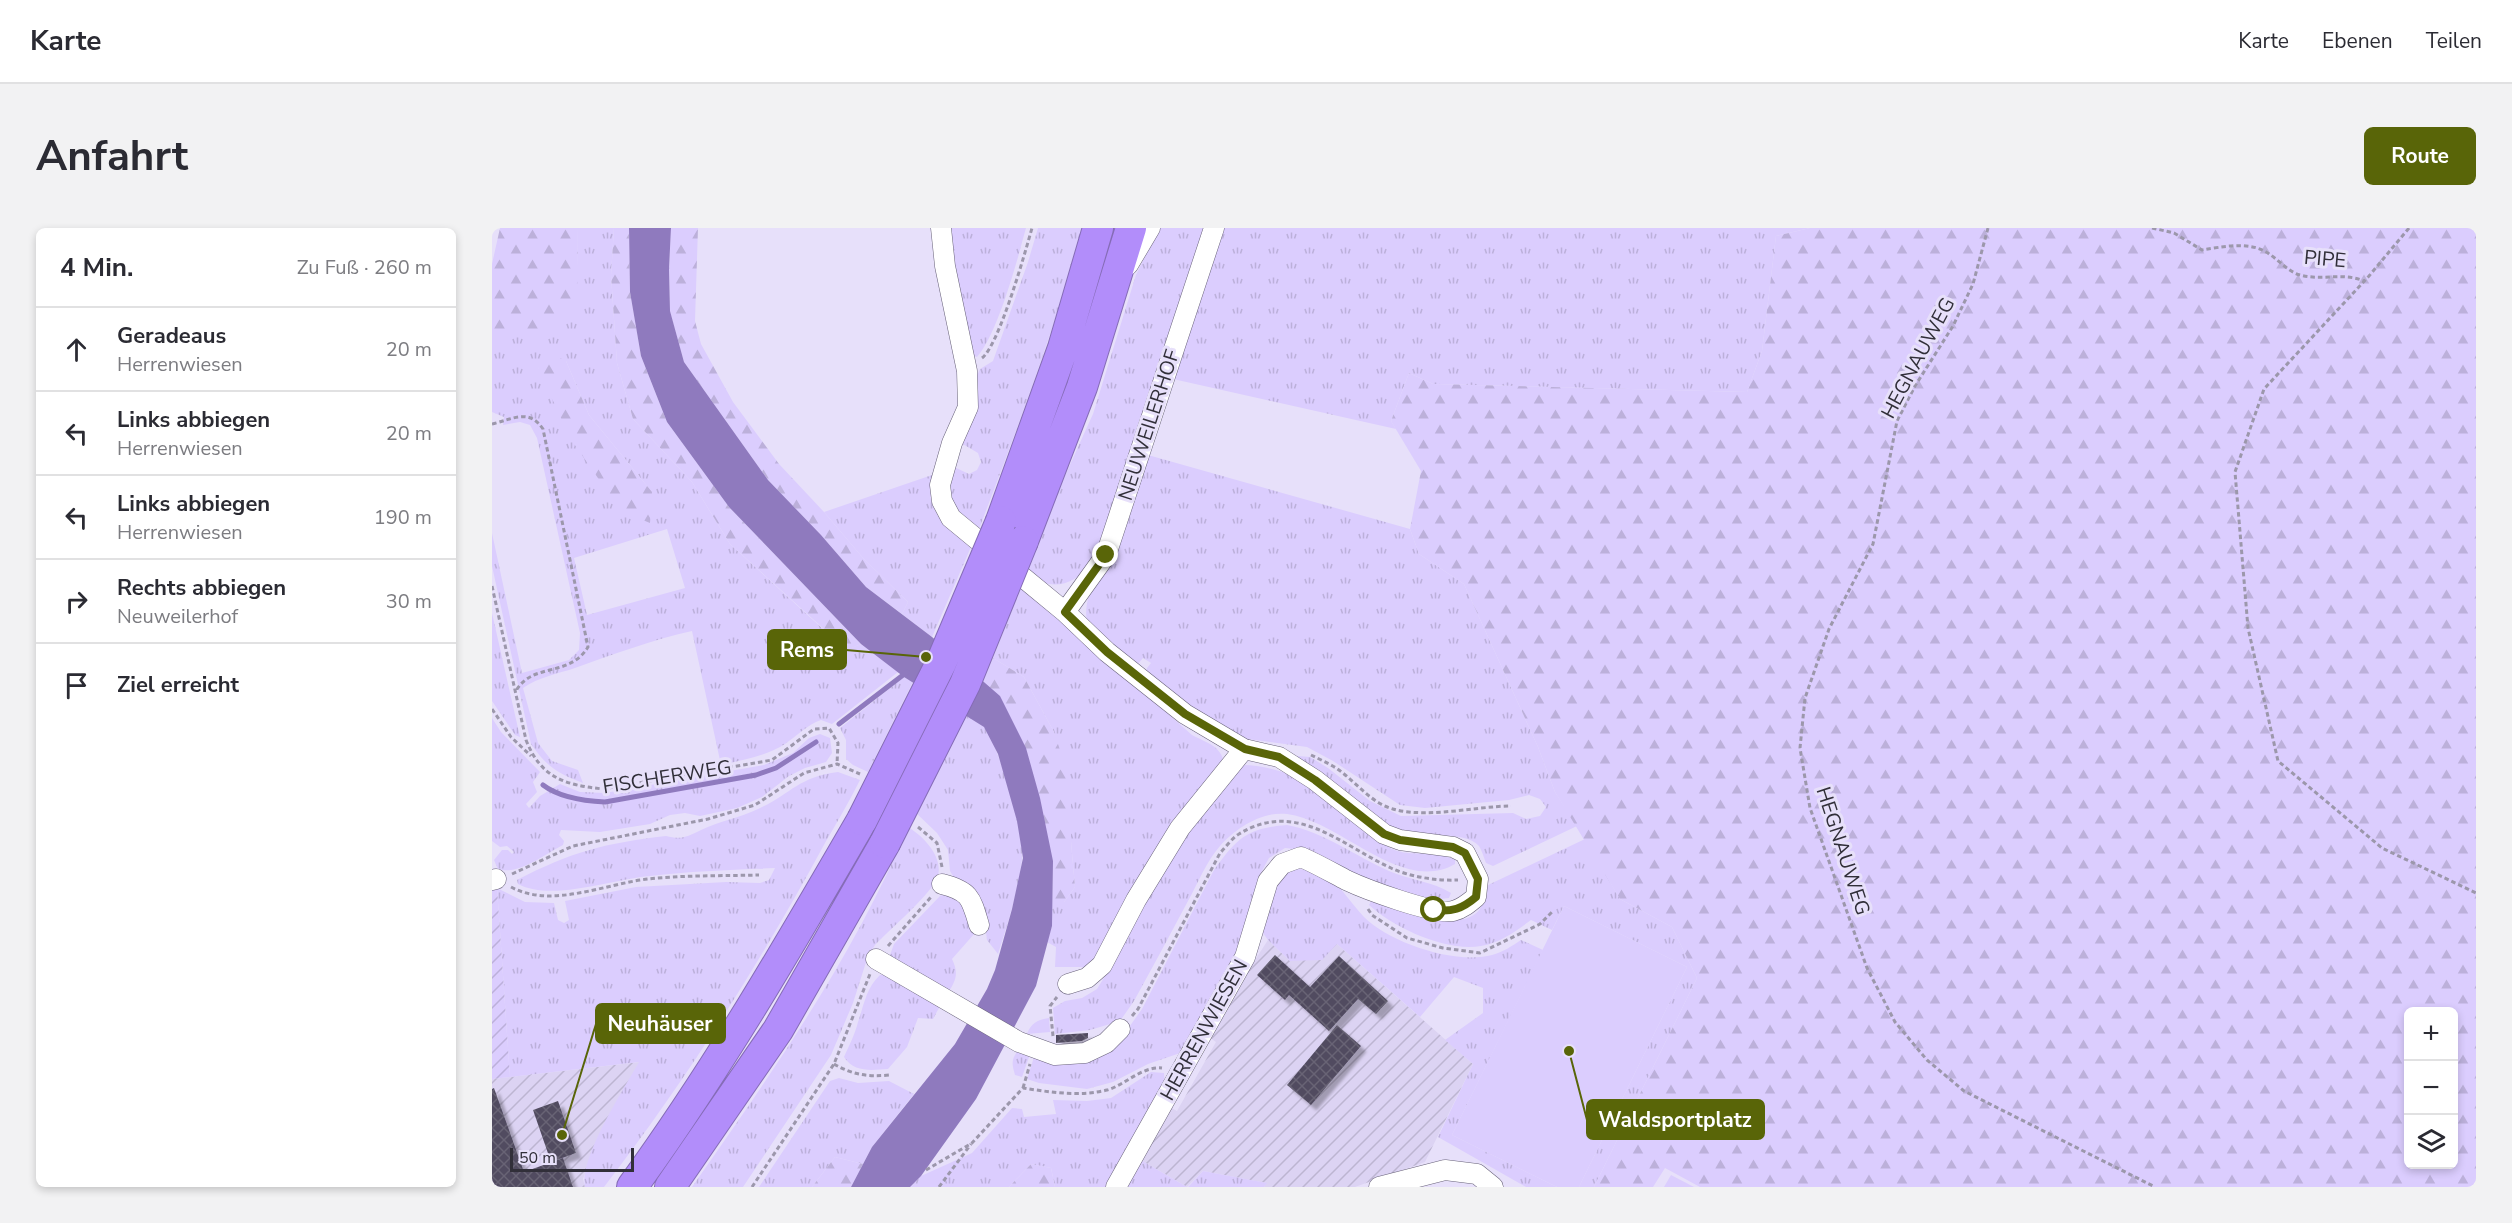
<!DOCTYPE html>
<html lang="de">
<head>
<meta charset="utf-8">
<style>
  body { margin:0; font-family:"Nunito Sans",sans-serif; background:#f2f2f3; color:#2b2b33 }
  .controls { position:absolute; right:18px; bottom:18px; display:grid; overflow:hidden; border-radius:9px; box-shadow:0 3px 9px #0003 }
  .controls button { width:54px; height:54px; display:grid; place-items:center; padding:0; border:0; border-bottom:2px solid #e1e1e2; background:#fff; color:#2b2b33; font:30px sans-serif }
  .scale { position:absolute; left:18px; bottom:15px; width:124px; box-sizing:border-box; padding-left:6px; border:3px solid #312f39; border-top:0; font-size:16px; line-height:21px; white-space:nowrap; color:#312f39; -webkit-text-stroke:4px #e7e0fa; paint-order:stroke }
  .stop { position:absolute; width:18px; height:18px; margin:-14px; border:4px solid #596508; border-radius:50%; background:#fff }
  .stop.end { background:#596508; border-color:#fff; box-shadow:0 2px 6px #0008 }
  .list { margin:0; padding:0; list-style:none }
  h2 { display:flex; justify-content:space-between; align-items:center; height:78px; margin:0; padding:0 24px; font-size:26px }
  h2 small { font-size:20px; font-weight:400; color:#7c7c81 }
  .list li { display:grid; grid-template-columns:39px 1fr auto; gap:18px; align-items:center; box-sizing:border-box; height:84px; padding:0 24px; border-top:2px solid #e1e1e2 }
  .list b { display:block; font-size:22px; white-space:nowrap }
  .list p { margin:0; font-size:20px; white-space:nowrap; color:#7c7c81 }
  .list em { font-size:20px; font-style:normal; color:#7c7c81 }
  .icon { flex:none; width:33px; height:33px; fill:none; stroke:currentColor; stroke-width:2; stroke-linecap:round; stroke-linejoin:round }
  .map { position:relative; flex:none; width:1984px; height:959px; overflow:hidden; border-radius:9px }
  header { display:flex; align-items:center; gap:36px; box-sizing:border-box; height:84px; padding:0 30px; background:#fff; border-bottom:2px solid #e1e1e2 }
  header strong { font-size:28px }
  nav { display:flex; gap:33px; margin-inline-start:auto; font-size:21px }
  .intro { display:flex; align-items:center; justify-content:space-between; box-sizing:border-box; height:144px; padding:0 36px }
  h1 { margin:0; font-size:42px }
  .button { padding:15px 27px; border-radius:9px; background:#596508; color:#fff; font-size:21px; font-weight:700 }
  main { display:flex; gap:36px; padding:0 36px }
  aside { flex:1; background:#fff; border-radius:9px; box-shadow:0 3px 9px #0003 }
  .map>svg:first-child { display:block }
</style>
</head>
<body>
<header>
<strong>Karte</strong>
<nav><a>Karte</a><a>Ebenen</a><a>Teilen</a></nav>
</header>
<div class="intro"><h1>Anfahrt</h1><a class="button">Route</a></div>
<main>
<aside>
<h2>4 Min.<small>Zu Fuß · 260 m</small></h2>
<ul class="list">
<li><svg class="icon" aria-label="ahead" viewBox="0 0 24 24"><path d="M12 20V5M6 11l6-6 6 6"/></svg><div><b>Geradeaus</b><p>Herrenwiesen</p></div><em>20 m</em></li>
<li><svg class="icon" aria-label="left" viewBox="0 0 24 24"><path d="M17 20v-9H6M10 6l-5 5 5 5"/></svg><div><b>Links abbiegen</b><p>Herrenwiesen</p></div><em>20 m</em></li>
<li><svg class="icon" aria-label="left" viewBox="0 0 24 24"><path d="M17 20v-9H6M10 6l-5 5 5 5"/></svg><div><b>Links abbiegen</b><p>Herrenwiesen</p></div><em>190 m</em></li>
<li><svg class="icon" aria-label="right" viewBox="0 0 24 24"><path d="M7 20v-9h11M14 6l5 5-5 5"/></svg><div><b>Rechts abbiegen</b><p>Neuweilerhof</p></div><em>30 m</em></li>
<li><svg class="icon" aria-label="arrive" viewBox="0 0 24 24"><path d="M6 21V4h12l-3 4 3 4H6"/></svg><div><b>Ziel erreicht</b></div></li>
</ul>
</aside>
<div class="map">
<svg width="1984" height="959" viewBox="0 0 1984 959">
  <defs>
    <pattern id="industrial-furrows" width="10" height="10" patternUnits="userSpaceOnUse" patternTransform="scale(1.5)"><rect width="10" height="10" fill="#dcd3f3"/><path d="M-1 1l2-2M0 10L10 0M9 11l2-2" fill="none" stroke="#bdb5d1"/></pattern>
    <pattern id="grass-tufts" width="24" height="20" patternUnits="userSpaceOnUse" patternTransform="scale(1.5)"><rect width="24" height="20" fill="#dbcdfe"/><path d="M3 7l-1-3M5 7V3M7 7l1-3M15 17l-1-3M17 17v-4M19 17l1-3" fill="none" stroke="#bcb0da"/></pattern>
    <pattern id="forest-firs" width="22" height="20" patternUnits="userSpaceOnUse" patternTransform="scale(1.5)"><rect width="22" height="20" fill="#dbcdfe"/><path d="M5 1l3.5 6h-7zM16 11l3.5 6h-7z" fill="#bcb0da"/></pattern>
    <pattern id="garden-furrows" width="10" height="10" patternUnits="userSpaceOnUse" patternTransform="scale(1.5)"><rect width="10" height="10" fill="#dbcdfe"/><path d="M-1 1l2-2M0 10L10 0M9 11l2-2" fill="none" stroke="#bcb0da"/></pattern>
    <pattern id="building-cross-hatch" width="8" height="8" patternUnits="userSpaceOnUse" patternTransform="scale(1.5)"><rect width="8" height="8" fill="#514b60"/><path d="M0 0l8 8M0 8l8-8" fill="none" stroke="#676374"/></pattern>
    <filter id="shadow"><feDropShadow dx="5.5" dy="5.5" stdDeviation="1.5" flood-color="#0004"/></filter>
  </defs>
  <rect width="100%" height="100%" fill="#e7e0fa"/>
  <path fill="url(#industrial-furrows)" d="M 776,712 L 798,733 L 845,716 L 981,836 L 933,934 L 863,959 L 772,959 L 774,955 L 711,943 L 695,959 L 647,931 L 676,878 L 685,883 L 724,814 L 714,807 Z
    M 148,834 L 106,909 L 91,951 L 93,959 L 0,959 L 0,851 Z"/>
  <path fill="url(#grass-tufts)" fill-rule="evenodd" d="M 86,0 L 122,0 L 119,47 L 125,135 L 141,191 L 200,254 L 238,316 L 354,422 L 369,416 L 406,444 L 340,496 L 329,492 C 315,497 306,507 293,516 C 274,528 251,532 229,537 L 200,403 C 160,412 122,426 83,440 C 65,446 47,449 31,460 L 46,515 L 60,533 L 86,542 L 91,555 C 65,545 55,539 39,516 L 0,338 L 0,305 L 30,445 L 77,432 L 87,422 L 88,405 L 45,210 L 38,197 L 28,194 L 11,197 L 12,189 L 0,184 L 0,104 L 84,82 ZM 74,133 L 97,187 L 160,264 L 46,140 ZM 175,301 L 193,360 L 95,387 L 82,330 Z
    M 454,0 L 534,0 C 525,33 506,105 485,129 L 477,126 Z
    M 546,0 L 591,0 C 562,103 525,202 487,301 C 463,282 451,271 460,238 L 477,246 L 485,242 L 489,234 L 486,225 L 469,215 L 482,154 L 488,141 L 501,133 L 536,34 Z
    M 667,0 L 718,0 L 601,336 C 578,359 561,363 532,346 L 556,285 L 601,186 L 644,47 Z
    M 730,0 L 1318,0 L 1284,8 L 1270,123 L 1255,164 L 941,156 L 917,145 L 899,193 L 904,201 L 681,151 Z
    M 656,227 L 918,301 L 927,326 L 972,356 L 1046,519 L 1063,564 L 1085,598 L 1001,638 L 994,635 C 992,630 990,623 987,618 C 971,601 930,611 907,604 C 877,595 831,552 805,532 L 806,528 L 818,529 L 836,540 L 878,573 L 909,588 L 1021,585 L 1034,591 L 1048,588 L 1054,579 L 1048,571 L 1037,567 L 1017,572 L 933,580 L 908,577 L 841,533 L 815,519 L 755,511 L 690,476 L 653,450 L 655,440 L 659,435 L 651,430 L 645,437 C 635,428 601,404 596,395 C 583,371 643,255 656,227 Z
    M 443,246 C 428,281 455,299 479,319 L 440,409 L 410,386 L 416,374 L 371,330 L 332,284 Z
    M 529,359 L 568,390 L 700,507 C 715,515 730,518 732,536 L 614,721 L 595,739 L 563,739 L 564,719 L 555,714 L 560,698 L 560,674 L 572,674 L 583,659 L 579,614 L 562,504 L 532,449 L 501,430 Z
    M 0,385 L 28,509 L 23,507 L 0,473 Z
    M 412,449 L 421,454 L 376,544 L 361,537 L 354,531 L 354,512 L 348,500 Z
    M 471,484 C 478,489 488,494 493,500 C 508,521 533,607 530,632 C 526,664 516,695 506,726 L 495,712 L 491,679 L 464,653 L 458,643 L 456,622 L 445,605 L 422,583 Z
    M 0,490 L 9,504 L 48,544 L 41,554 L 45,564 L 34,576 L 37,580 L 48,568 L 68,556 L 88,564 L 113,565 L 272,537 L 301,525 L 317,510 L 328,506 L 338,510 L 340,525 L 334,534 L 313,540 L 297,548 L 270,569 L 245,580 L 208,588 L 193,585 L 178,587 L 158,596 L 108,604 L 69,602 L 67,607 L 72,613 L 71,617 C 53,626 26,648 6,641 L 2,632 L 10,622 L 16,622 L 20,626 L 22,624 L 15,618 L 8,619 L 0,613 Z
    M 751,537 C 770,537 796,544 812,554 C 843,574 867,605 900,621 C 920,630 944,621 963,632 L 963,636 C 910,667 847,592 795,586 C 770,583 744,600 728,618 C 714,634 706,655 696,673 C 678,707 660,740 642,773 L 628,793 L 598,802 L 563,806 L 561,780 L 573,773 L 590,770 L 605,761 L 618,740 L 672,632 Z
    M 346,544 L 368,552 C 357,574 345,594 333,615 C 268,735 195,851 112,959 L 93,959 C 87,930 132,861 147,834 L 18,849 L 5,660 L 33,674 L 62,675 L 66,692 L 72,695 L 77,692 L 73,673 L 144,659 L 234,654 L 268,655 L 277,652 L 283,640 C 241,642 199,643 158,648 C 120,651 60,674 26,656 L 25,652 C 79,624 113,615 174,608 C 189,612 195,609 209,602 C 227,593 248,590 266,581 C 299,566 306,549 346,544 Z
    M 795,597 C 832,604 863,628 897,643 C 917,652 940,653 959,665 L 957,670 L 941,672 L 899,663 L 812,622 L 793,620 L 777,630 L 766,650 L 759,684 L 746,722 L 697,822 L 656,836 L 621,854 L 595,861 L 547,855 L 535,851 L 542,829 L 556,833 L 635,802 L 650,781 L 722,642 C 745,610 755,600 795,597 Z
    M 416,599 C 431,608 451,628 446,648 C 441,665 397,702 383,717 L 376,728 L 361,775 L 339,827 L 251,959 L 200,959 C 280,845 362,728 416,599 Z
    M 1093,611 L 1128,671 L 1180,699 L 1205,750 L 1102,959 L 1087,959 L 1195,739 L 1072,678 L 1060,702 L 1039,692 C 1024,703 1008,715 989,718 C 954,724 902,700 877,677 L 880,672 C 903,680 973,709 989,679 C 992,673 994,664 996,657 Z
    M 804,641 C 843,643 849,664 872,689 C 898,715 964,737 1000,727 C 1011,724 1020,718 1029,712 L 1051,722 L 960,907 L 1065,959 L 1034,959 L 946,909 L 981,836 L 953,812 L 991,785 L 991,760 L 962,749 L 928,789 L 845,716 L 830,732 L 798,733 L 776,712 L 771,705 L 778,664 L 791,646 Z
    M 458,664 L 470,669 L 483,705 L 460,731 C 467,746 464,752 456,765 L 401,734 L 398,727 L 402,716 L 448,668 Z
    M 388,747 L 398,747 L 448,778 L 441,791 L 426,790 L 415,819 L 396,841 C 380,842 362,845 352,829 C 357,818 363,806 366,794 C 372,777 374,760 388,747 Z
    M 557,790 L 558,804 L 535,806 C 539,795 545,792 557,790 Z
    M 525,824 L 537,829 L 530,849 L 523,847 C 520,837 519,832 525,824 Z
    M 659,844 L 672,845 L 673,860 L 614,959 L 563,959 L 559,940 L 539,936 L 517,959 L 418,959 L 429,948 L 480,925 L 520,880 L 530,881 L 532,889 L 564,886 L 561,872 L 595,873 L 619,870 Z
    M 347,850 L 366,855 L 397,853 L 422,866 L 380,919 L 371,936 L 343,929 L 320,959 L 267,959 L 338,853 Z
    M 647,931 L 695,959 L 630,959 Z
    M 711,943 L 775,955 L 772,959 L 696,959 Z"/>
  <path fill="url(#forest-firs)" fill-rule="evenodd" d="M 8,0 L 86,0 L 85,82 L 52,104 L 0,104 L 0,36 Z
    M 122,0 L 137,0 L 138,64 L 149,128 L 175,194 L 237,279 L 369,416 L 355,422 L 238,316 L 200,254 L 141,191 L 125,135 L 119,47 Z
    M 179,0 L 206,0 L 203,93 L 209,116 L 241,174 L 287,236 L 332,284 L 371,330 L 416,374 L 410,386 L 374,359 L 329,307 L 276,252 L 192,134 L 178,84 L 177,41 Z
    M 1318,0 L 1984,0 L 1984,959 L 1208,959 L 1173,940 L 1161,959 L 1102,959 L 1205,750 L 1180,699 L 1128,671 L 1063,564 L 1046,519 L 972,356 L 927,326 L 918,301 L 929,243 L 899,193 L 917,145 L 941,156 L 1255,164 L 1270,123 L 1284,8 ZM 1916,784 L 1962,784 L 1962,936 L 1916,936 Z
    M 58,125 L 74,133 L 97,187 L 160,264 L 158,295 L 129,283 L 78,210 L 46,140 Z
    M 501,430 L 532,449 L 562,504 L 579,555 L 579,614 L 583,659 L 572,674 L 560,674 L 561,633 L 490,451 Z
    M 343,929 L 371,936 L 359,959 L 320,959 Z
    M 539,936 L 559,940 L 563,959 L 517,959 Z"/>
  <path fill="url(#garden-furrows)" d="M 5,660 L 18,849 L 0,851 L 0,661 Z"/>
  <path fill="#dbcdfe" d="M 1072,678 L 1195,739 L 1087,959 L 1065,959 L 960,907 Z
    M 1179,947 L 1202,959 L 1172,959 Z"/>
  <path fill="#8f7abe" d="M 137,0 L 179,0 L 177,41 L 178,83 L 192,134 L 276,252 L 329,307 L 374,359 L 440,409 L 508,468 L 534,520 L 548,570 L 561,633 L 560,698 L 544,758 L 484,871 L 429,948 L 418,959 L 359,959 L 380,919 L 463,816 L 495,761 L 503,742 L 520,681 L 531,630 L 525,593 L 506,526 L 492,499 L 412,449 L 369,416 L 237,279 L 175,194 L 149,128 L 138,64 Z"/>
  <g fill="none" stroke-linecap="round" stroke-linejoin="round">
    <path stroke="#8f7abe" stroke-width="5" d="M 347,496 L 415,444
      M 51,557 C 68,570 92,573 113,574 L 264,547 L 284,540 L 324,514"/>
  </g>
  <path fill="url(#building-cross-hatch)" filter="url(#shadow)" d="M 783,727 L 818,759 L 847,728 L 896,773 L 884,786 L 866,771 L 837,803 L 797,767 L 793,772 L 765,747 Z
    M 845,797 L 869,818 L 819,877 L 795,857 Z
    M 596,805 L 596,810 L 590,813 L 564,815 L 564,807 Z
    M 2,860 L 32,944 L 71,930 L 81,959 L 0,959 L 0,861 Z
    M 66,873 L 84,925 L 59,934 L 41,882 Z"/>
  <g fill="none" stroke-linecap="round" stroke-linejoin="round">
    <defs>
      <path id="minor" d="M 449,0 L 453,38 L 475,143 L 476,179 L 460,215 L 448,257 L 450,273 L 459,290 L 573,384 L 615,424 L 693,486 L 752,521 L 787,529 L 823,552 L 892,606 L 908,612 L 961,619 L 973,625 L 986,651 L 984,669 C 977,675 970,681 961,683 C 942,687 873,661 854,652 C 839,644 825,636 809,629 L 790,636 L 776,653 L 753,729 L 624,959
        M 636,37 L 658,0
        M 573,384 L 614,327 L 722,0
        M 0,652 L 4,651
        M 450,656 C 478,663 479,670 487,697
        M 384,731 L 527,814 L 563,827 L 593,825 L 614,815 L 628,801
        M 576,756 L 595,750 L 610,737 L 644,672 L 688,600 L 752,521
        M 887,959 L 953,942 L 985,946 L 1001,959"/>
      <path id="highway" d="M 509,293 L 571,120 L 606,0
        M 531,313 L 590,159 L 639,0
        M 140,959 C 225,842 297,718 370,592
        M 178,959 L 286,802 L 393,615"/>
    </defs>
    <use href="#minor" stroke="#686279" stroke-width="21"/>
    <use href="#highway" stroke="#856cb6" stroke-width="32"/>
    <path stroke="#9c97ab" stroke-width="3" stroke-dasharray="4.5 3" stroke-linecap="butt" d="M 1496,0 L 1481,56 L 1461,98 L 1423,158 L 1405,193 L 1381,316 L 1337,401 L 1313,470 L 1308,520 L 1318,580 L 1375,740 L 1403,794 L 1435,832 L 1472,863 L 1663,959
      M 1660,0 L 1682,5 L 1710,22 C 1729,19 1756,13 1774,24 C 1785,30 1796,44 1808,47 C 1830,53 1851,44 1872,53
      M 1917,0 L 1877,48 L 1772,161 L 1743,244 L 1756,400 L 1786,533 L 1890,620 L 1984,665
      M 490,130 C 507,117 533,25 540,0
      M 0,196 C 21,191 37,180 51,201 L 96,419 C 77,450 40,434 24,463
      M 0,358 L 34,512 C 49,550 73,557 111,561 L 280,532 L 322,501 L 337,500 L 346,515 L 345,536
      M 0,481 L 19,509 L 39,528
      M 819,527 C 827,531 836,535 844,540 C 859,550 871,565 887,575 C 920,595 981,578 1019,578
      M 426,599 L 445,615 L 450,639
      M 20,646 L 81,618 L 216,591 L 263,577 L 312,545 L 345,536 L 368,546
      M 19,659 C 60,681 112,656 156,651 C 192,647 231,648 267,647
      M 876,681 L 880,687 L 915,710 L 951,720 L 988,725 L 1048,696 L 1060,684
      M 396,718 L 439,669
      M 640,788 L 646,781 L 728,625 C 734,619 740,610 747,606 C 804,571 849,617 899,640 C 918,649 945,653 966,652
      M 561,808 L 558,778 L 565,769
      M 342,836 C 361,847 376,849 397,847
      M 531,860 L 538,836
      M 434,942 L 480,915 L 531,860 C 557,864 588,869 615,862 C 633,857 650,838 670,840
      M 260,959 L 342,836 L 378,746
      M 447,959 L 479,916"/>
    <use href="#minor" stroke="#fff" stroke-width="20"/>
    <use href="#highway" stroke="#b28dfa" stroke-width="30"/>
    <defs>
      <path id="highway-bridge" d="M 370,592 L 449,435 L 509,293
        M 393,615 L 473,456 L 531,313"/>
    </defs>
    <use href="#highway-bridge" stroke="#856cb6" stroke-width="32" stroke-linecap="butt"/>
    <use href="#highway-bridge" stroke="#b28dfa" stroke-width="30"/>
  </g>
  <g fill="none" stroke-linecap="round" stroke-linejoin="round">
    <path stroke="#596508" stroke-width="8" d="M 614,327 L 573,384 L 615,424 L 693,486 L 753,521 L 787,529 L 823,552 L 892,606 L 908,612 L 961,619 L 973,625 L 986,651 L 984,669 C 970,681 960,684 942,682"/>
  </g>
  <g text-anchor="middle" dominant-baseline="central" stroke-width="6" stroke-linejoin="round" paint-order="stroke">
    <g font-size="20" fill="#312f39" stroke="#e7e0fa">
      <text transform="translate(1833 31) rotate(5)">PIPE</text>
      <text transform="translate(1426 130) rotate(-62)">HEGNAUWEG</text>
      <text transform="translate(657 197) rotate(-72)">NEUWEILERHOF</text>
      <text transform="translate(175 549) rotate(-9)">FISCHERWEG</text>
      <text transform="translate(1351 623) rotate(72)">HEGNAUWEG</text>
      <text transform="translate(712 802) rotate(-61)">HERRENWIESEN</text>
    </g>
  </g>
  <path fill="none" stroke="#596508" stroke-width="2" d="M434 429L354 422M70 907L104 796M1077 823L1095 892"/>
  <g fill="#596508" stroke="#e7e0fa" stroke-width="2">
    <circle cx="434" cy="429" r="6"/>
    <circle cx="70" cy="907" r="6"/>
    <circle cx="1077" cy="823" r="6"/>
  </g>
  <g fill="#596508" stroke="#596508" stroke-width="2">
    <rect x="276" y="402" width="78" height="39" rx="6"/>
    <rect x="104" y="776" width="129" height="39" rx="6"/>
    <rect x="1095" y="872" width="177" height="39" rx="6"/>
  </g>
  <g font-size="21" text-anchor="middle" font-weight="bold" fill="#fff">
    <text x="315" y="429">Rems</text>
    <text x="168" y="803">Neuhäuser</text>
    <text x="1183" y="899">Waldsportplatz</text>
  </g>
</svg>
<div class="controls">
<button>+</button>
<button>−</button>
<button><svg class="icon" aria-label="layers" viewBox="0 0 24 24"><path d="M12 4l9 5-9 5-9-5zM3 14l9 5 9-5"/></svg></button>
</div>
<div class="scale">50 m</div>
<div class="stop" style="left:942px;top:682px"></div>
<div class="stop end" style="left:614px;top:327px"></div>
</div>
</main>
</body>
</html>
